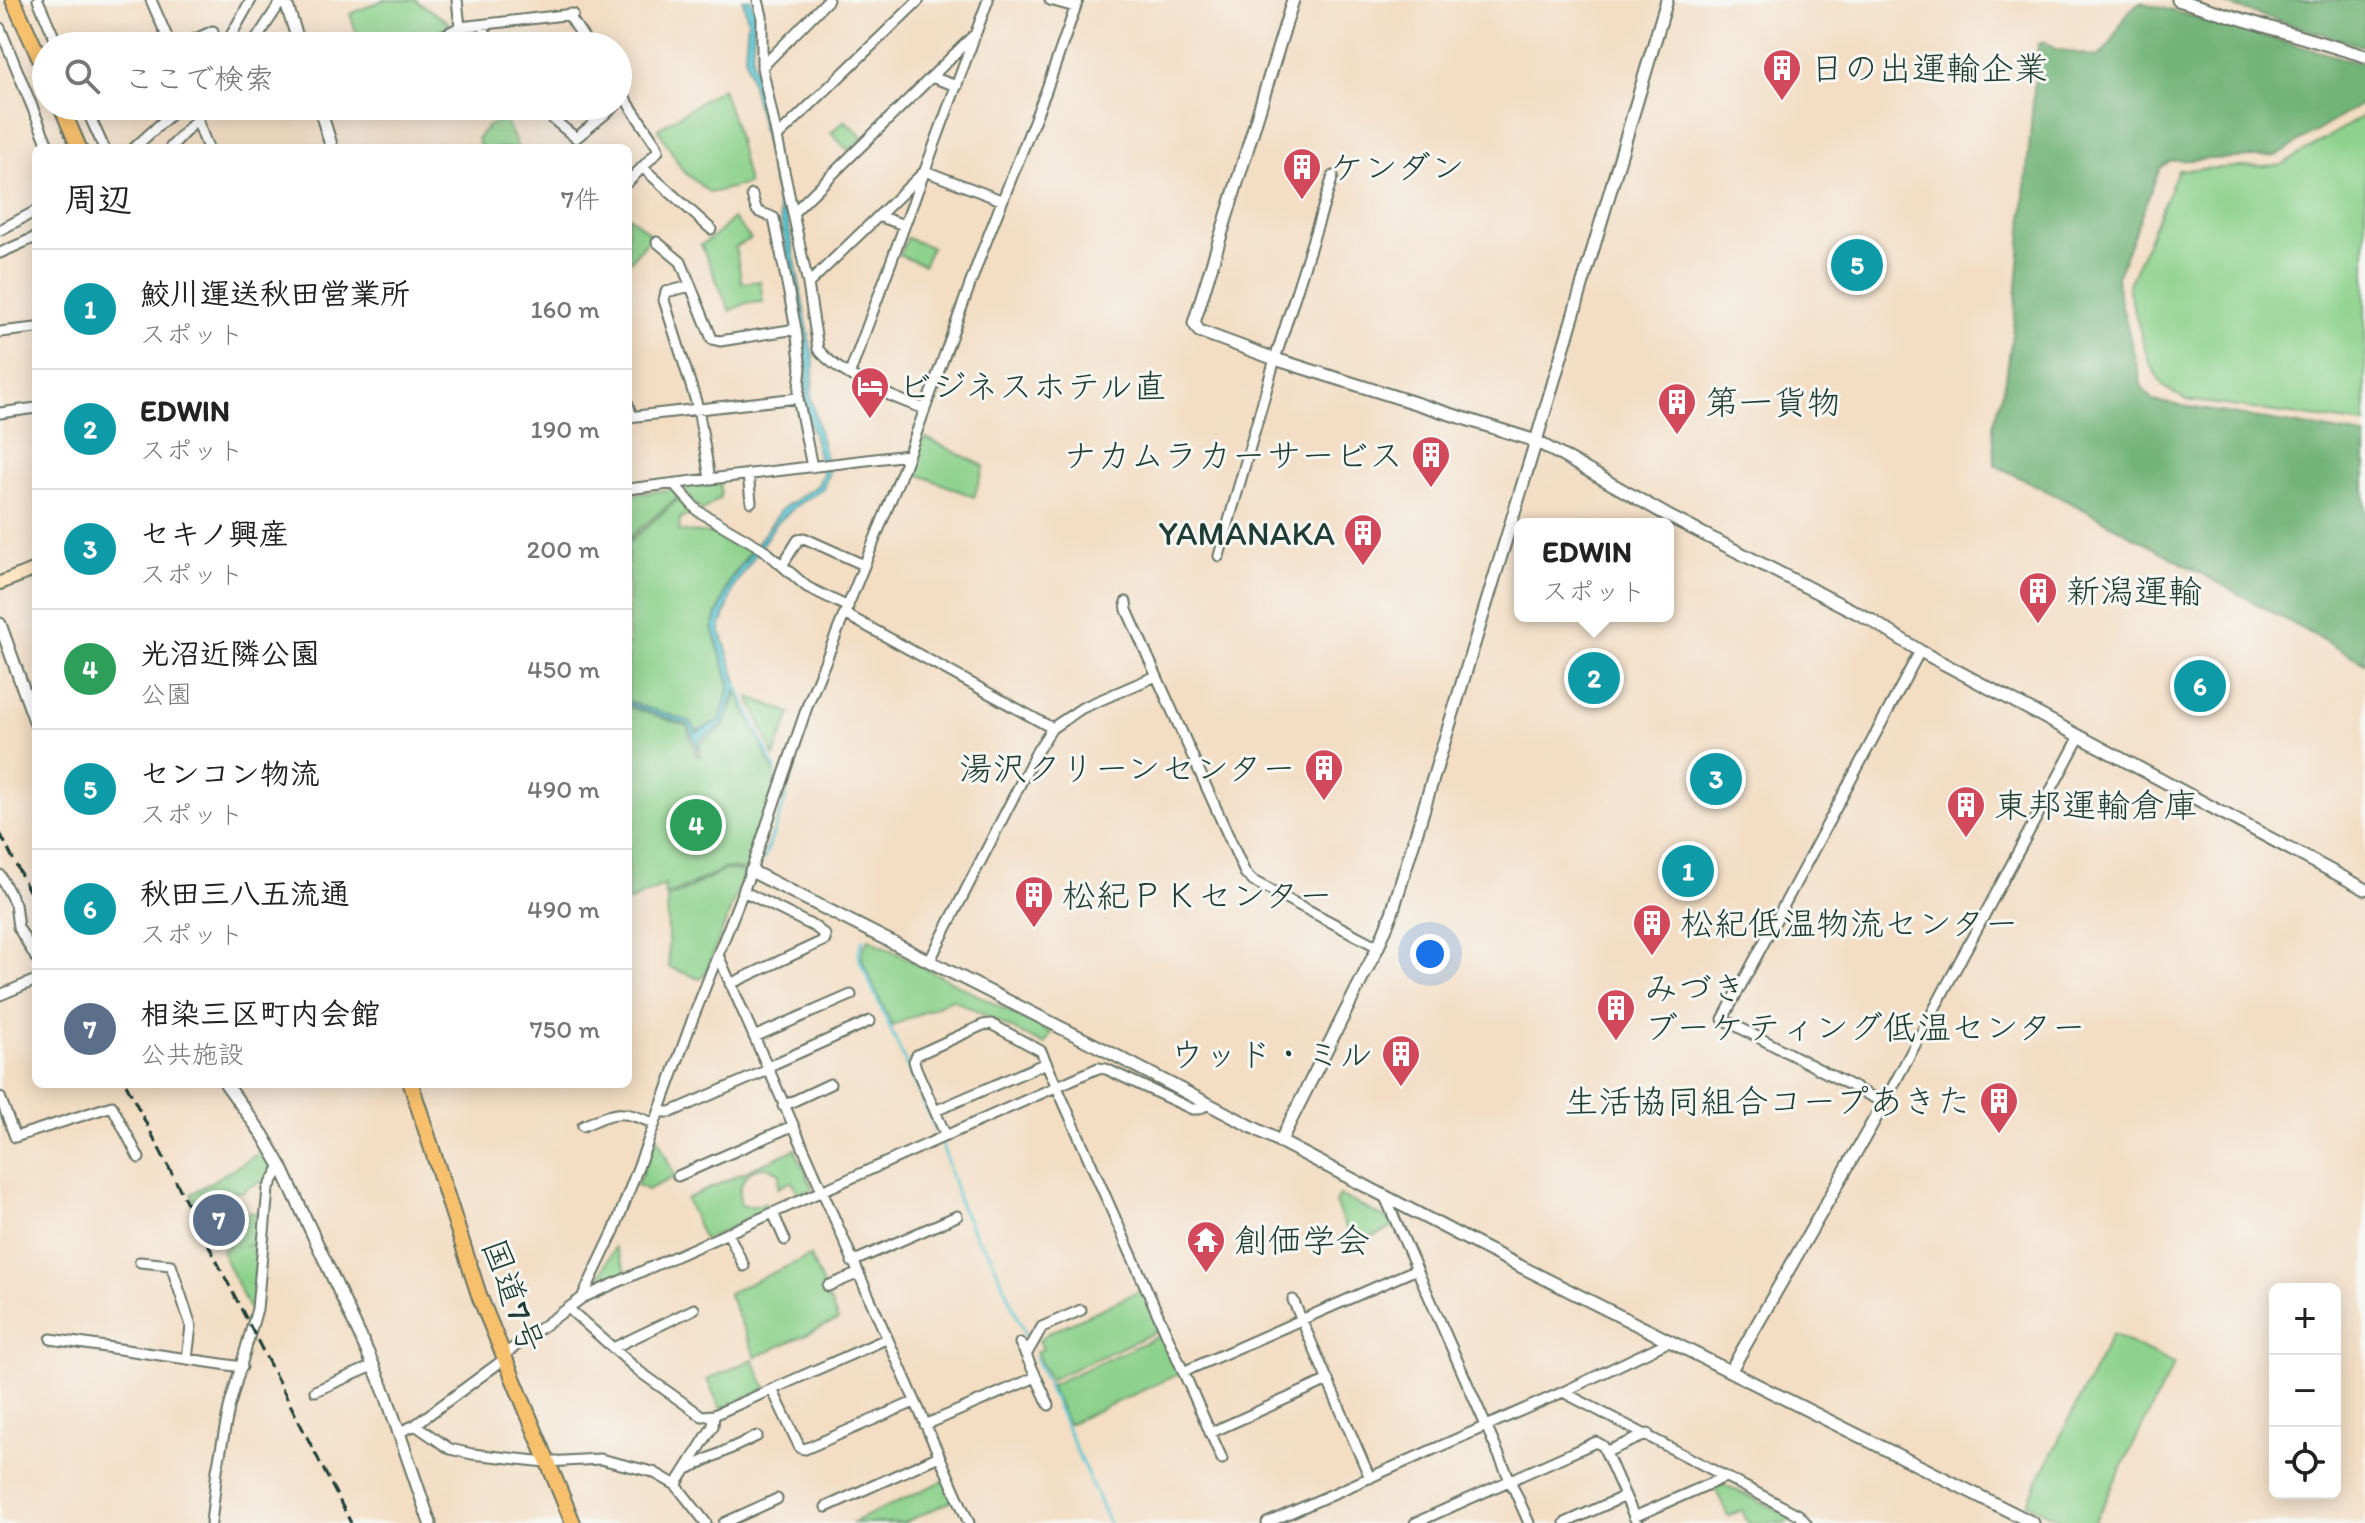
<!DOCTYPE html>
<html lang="ja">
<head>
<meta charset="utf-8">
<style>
  body { margin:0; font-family:Itim,"Klee One",sans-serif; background:#f6f6f6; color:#222 }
  .controls { position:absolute; right:24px; bottom:24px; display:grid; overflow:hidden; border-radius:12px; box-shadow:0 4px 20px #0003 }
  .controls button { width:72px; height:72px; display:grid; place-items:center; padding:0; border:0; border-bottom:2px solid #e0e0e0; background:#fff; color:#222; font:40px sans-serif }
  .you { position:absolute; left:1430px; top:954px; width:28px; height:28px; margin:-20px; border:6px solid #fff; border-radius:50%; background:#1a73e8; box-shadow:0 0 0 12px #1a73e833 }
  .badge { display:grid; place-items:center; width:52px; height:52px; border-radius:50%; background:#d1495b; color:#fff; font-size:26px; font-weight:700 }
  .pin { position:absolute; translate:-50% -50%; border:4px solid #fff; box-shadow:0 2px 8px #0006 }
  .popup { position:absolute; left:1514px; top:518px; width:160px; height:104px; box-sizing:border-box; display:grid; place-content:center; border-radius:12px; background:#fff; filter:drop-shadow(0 2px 6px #0005); font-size:26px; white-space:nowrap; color:#767676 }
  .popup b { font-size:30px; color:#222 }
  .popup::after { content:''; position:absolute; left:50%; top:100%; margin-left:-16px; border:16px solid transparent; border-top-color:#fff }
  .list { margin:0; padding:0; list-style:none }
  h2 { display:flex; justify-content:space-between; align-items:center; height:104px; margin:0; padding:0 32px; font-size:34px }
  h2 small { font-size:26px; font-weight:400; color:#767676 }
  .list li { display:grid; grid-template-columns:52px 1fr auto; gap:24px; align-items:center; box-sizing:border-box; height:120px; padding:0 32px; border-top:2px solid #e0e0e0 }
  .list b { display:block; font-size:30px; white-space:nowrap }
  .list p { margin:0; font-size:26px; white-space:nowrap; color:#767676 }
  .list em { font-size:26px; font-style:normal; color:#767676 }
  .icon { flex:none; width:44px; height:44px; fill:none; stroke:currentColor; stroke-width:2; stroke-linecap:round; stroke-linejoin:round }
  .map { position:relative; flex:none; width:2365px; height:1523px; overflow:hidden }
  .search { position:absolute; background:#fff; box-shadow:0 4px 20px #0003; left:32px; top:32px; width:600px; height:88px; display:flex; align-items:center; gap:20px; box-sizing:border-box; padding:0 28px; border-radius:44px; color:#767676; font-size:30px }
  .panel { position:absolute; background:#fff; box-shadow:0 4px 20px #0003; left:32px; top:144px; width:600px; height:944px; border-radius:12px }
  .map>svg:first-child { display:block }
</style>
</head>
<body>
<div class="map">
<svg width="2365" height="1523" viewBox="0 0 2365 1523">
  <rect width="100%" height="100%" fill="#f6f6f2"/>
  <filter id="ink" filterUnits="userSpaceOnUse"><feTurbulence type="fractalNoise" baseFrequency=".0125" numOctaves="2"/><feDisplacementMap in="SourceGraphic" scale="16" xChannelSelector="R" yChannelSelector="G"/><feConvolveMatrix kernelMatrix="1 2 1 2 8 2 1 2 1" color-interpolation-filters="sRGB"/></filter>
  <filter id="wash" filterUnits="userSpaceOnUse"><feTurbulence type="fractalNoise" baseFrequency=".006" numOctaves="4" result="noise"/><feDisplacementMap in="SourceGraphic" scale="32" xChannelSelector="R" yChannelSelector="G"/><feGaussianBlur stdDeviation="1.8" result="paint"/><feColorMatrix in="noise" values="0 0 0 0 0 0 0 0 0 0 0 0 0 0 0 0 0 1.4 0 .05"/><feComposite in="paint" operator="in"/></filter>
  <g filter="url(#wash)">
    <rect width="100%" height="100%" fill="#f3ddc3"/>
    <path fill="#8dd28c" stroke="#568860" stroke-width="2" d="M 383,0 L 415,0 L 448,22 L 450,28 L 406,46 L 361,46 L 350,14 Z
      M 722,88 L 735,127 L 748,184 L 710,193 L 683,171 L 658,129 Z
      M 2365,115 L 2365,424 L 2186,400 L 2164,387 L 2149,363 L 2128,287 L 2178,170 L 2281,165 Z
      M 505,119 L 518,148 L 481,148 L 477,139 L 488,126 Z
      M 845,120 L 863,138 L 849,151 L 831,133 Z
      M 628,215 L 652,236 L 628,263 Z
      M 733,218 L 751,239 L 735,247 L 742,283 L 760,281 L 763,302 L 746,303 L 730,311 L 701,245 L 718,233 Z
      M 907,238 L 931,247 L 924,265 L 900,256 Z
      M 924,437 L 984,466 L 974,497 L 917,474 L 913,462 Z
      M 720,484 L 721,497 L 702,511 L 685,492 L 687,486 Z
      M 674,489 L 679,496 L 628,539 L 628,495 Z
      M 680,498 L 694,513 L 680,518 L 679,531 C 703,534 733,531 751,550 L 730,579 L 712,628 L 730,685 L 719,721 L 697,731 L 692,723 L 628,701 L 628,543 Z
      M 737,692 L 779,782 L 747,870 L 726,868 L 674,893 L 665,895 L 665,885 L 628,902 L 628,707 L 687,726 L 696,755 L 700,757 L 702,752 L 699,744 L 724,727 Z
      M 749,697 L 791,713 L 774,756 Z
      M 725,870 L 745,872 L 705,975 L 700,979 L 669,967 L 667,897 L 676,895 Z
      M 869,939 L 1051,1033 L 1045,1045 L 952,999 L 892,1026 L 862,960 L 863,949 Z
      M 657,1136 L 675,1177 L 647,1190 L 637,1185 Z
      M 795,1149 L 813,1189 L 799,1195 L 792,1181 L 778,1188 L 780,1174 C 759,1154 733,1180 741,1205 C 750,1209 757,1203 766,1204 L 768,1210 L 704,1240 L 686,1199 Z
      M 265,1150 L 272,1164 L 266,1180 L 246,1188 L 244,1192 L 233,1191 L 232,1208 L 202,1217 L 191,1194 Z
      M 1339,1195 L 1391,1221 L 1394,1227 L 1354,1245 L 1335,1203 Z
      M 235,1212 L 261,1213 L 259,1243 L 243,1245 L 259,1244 L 252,1315 L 221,1251 L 228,1247 L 223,1223 L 236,1220 Z
      M 615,1247 L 627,1273 L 593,1289 Z
      M 810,1256 L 838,1320 L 756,1357 L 728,1293 Z
      M 1142,1290 L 1160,1330 L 1049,1380 L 1036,1352 L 1043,1349 L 1039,1341 L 1048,1333 Z
      M 2112,1334 L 2174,1364 L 2094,1523 L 2067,1523 L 2027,1503 Z
      M 1161,1335 L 1179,1374 L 1068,1424 L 1050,1385 Z
      M 753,1359 L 766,1388 L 721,1409 L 707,1380 Z
      M 945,1480 L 954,1500 L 903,1523 L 851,1523 Z
      M 1723,1484 L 1788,1515 L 1792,1520 L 1784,1523 L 1748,1523 L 1742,1510 L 1728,1516 L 1715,1488 Z"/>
    <path fill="#72b478" stroke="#487856" stroke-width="2" d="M 2211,0 L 2365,0 L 2365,47 Z
      M 2140,2 L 2365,64 L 2363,103 L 2276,156 L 2170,161 L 2160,168 L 2117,277 L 2118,290 L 2142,387 L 2153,401 L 2365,436 L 2365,663 L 2085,510 L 1995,465 L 1993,425 L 2006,379 L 2015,311 L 2038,44 L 2045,42 L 2055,49 L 2097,57 C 2120,42 2115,18 2140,2 Z"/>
    <path fill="#5cc8d4" stroke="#3e8284" stroke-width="2" d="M 743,0 L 751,0 L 755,12 L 752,57 L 787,218 L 814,363 L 811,398 L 829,471 L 823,489 L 797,505 L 775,525 L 734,587 L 720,629 L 738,685 L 722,726 L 698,741 L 699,755 L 689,725 L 628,705 L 628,702 L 685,720 L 692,723 L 697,732 L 720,721 L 731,685 L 713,628 L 731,580 L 782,509 L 818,485 L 823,472 L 805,404 L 807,365 L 788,258 L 767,149 L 745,55 L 748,20 Z"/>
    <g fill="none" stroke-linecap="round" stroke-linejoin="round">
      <path stroke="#5cc8d4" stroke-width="3" d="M 736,683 L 776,771
        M 764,859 L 787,795
        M 863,940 L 859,953 L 860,961 L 937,1133
        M 942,1144 L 960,1205 L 977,1239 L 990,1254 L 1026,1337
        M 1035,1357 L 1109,1523"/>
    </g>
  </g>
  <g filter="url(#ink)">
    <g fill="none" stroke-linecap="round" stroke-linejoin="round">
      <defs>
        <path id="minor" d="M 38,0 L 58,46
          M 151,0 L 171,46
          M 758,0 L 762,16 L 762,67 L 808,284 L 818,349 C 840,376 893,398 925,409
          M 1050,0 L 1075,7
          M 568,14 L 589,46
          M 484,26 L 488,46
          M 460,27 L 573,14
          M 0,28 L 49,148
          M 180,46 L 213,31
          M 225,46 L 251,0
          M 252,46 L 282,0
          M 422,46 L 460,27 L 457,0
          M 762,67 L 828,0
          M 931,77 L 957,86
          M 618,88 L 657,146 L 658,151 L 628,182
          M 85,106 L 104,148
          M 537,106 L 576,138 L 615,106
          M 197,120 L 208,148
          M 777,137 L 919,0
          M 134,148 L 180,106
          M 170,148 L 209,106
          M 642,167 L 711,229
          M 925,171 L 1001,200
          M 752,195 C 759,220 756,208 774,218 L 796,329 L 801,368 L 798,398 L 812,467
          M 793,213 L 973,36
          M 878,216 L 904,225
          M 0,230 L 36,211
          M 657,242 L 681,262 L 712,339 L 720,341 L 796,329
          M 0,253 L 36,237
          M 808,284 L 923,173
          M 691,286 L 666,292 L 664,300 L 698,408 L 710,479
          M 0,332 L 36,328
          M 850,373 L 988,0
          M 628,404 L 632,417
          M 0,413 L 36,408
          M 628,417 L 798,398
          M 748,474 L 751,502
          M 674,484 L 698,511 L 763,549 L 807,587 L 848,607
          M 628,489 L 908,455
          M 1219,556 L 1275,359 L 1333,176
          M 785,561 L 798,540 L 804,538 L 864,565
          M 1126,602 L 1127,610 L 1245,873 L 1253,881 L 1378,947
          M 845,614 L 1052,728
          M 1920,651 L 1723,1019 L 1884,1103 L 2080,736
          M 0,875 L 15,904 L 18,927 L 36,958
          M 718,955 L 969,1523
          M 929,962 L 1037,751 L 1052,728 L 1082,708 L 1156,676
          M 730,984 L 825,940 L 825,935 L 815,927 L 743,891
          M 0,995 L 36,980
          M 754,1037 L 851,995
          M 767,1067 L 870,1021
          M 0,1097 L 15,1137 L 112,1106 L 139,1158
          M 783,1106 L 830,1084
          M 935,1111 L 1046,1063
          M 659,1112 L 671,1112 L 768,1070
          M 583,1126 C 616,1111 621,1109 655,1124
          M 946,1136 L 916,1068 L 914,1061 L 917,1055 L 983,1025 L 991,1024 L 1041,1051 L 1222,1459
          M 678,1176 L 792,1126
          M 1385,1197 L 1529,1523
          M 773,1213 L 785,1240
          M 728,1233 L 744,1266
          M 140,1262 L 171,1265 L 191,1326 L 187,1359
          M 852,1262 L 957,1216
          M 828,1286 L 857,1274
          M 582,1298 L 614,1231 L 659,1112 L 693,1018 L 751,871 L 808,704 L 904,467 L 980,257 L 1046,91 L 1078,0
          M 1293,1300 L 1370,1478
          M 568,1308 L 640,1372 L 702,1416 L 714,1415 L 886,1339
          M 51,1339 L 242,1367
          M 1020,1343 L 1026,1355
          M 613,1348 L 694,1309
          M 502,1356 L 582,1298 L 1098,1068 L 1106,1069 L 1192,1109 L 1199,1109 L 1208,1104
          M 1183,1372 L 1417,1269
          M 772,1389 L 800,1448 L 805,1449 L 914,1402
          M 315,1391 L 373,1366
          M 1563,1392 L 1799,1515 L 1806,1523
          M 1049,1405 L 1026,1355 L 1042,1327 L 1081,1310
          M 415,1425 L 450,1449 L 472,1454 L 546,1462 L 600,1459 L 653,1472 L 676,1485 L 706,1523
          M 925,1425 L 1036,1377
          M 398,1433 L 415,1425 L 503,1360
          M 1210,1433 L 1328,1380
          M 1606,1452 L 1648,1434
          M 689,1468 L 757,1436
          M 676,1485 L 713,1426 L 714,1415
          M 826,1507 L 939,1456
          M 1634,1517 L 1725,1477
          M 211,1523 L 217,1470 L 229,1408 L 257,1309 L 268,1189 L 281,1166
          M 724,1523 L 777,1499
          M 1267,1523 L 1563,1392 L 1670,1341
          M 1415,1523 L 1596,1442 L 1603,1446 L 1637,1523
          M 1565,1523 L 1625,1496"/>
        <path id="tertiary" d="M 285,0 L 300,46
          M 1293,0 L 1194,323 L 1199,331 L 1275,359 L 1536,441 L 1672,518 L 1871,620 L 1920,651 L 2365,889
          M 2178,0 L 2365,56
          M 319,106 L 332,148
          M 0,624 L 36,724
          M 751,871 L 1109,1052 L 1482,1247 L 2033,1523
          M 226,1084 L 263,1135 L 281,1166 L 367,1351 L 386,1395 L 430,1523
          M 1280,1142 L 1378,947 L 1392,913 L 1536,441 L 1667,0
          M 1731,1370 L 1884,1103"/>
        <path id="secondary" d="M 0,583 L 36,569"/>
        <path id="trunk" d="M 13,0 L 46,72
          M 61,106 L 79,148
          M 411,1084 L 480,1298 L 573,1523"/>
      </defs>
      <use href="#minor" stroke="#697566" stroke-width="13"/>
      <use href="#tertiary" stroke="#697566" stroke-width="15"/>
      <use href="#secondary" stroke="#697566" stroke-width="16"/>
      <use href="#trunk" stroke="#697566" stroke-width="18"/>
      <use href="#minor" stroke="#fff" stroke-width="9"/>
      <use href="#tertiary" stroke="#fff" stroke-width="11"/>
      <use href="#secondary" stroke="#fce6c4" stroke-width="12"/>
      <use href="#trunk" stroke="#f7c06c" stroke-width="14"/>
      <path stroke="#1f3d34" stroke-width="3" stroke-dasharray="12 6" stroke-linecap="butt" d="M 0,833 L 36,905
        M 126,1084 L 351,1523"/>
    </g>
  </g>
  <defs>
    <symbol id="building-pin" viewBox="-11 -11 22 30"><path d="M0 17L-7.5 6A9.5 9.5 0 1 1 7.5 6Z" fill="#d1495b" stroke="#f6f6f2"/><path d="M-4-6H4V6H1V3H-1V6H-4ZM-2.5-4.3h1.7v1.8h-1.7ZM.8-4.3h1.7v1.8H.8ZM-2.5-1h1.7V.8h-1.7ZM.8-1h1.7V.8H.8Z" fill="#fff"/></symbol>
    <symbol id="hotel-pin" viewBox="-11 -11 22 30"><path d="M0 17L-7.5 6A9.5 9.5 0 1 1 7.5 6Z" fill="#d1495b" stroke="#f6f6f2"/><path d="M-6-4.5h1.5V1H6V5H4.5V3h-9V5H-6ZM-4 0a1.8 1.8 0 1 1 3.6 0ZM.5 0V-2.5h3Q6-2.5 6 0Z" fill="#fff"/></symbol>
    <symbol id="temple-pin" viewBox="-11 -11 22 30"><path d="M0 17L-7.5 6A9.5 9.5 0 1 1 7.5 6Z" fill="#d1495b" stroke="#f6f6f2"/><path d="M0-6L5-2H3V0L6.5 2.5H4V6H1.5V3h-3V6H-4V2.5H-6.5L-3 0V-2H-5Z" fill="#fff"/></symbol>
  </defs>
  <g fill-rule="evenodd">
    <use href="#building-pin" x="1760" y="46" width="44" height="60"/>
    <use href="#building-pin" x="1280" y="145" width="44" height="60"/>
    <use href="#hotel-pin" x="848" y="364" width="44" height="60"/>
    <use href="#building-pin" x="1655" y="380" width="44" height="60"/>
    <use href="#building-pin" x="1409" y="433" width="44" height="60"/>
    <use href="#building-pin" x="1341" y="511" width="44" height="60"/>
    <use href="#building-pin" x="2016" y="569" width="44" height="60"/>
    <use href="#building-pin" x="1302" y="746" width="44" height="60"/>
    <use href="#building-pin" x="1944" y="783" width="44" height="60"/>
    <use href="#building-pin" x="1012" y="873" width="44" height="60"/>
    <use href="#building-pin" x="1630" y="901" width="44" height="60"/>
    <use href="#building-pin" x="1594" y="986" width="44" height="60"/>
    <use href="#building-pin" x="1379" y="1032" width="44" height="60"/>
    <use href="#building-pin" x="1977" y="1079" width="44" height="60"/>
    <use href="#temple-pin" x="1184" y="1218" width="44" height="60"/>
  </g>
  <g text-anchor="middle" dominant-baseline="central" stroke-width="6" stroke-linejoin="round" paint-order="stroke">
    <g font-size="34" fill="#1f3d34" stroke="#f6f6f2" text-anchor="start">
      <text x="1810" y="68">日の出運輸企業</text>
      <text x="1330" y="167">ケンダン</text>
      <text x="898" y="386">ビジネスホテル直</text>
      <text x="1705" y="402">第一貨物</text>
      <text x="1403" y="455" text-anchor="end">ナカムラカーサービス</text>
      <text x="1335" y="533" text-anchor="end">YAMANAKA</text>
      <text x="2066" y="591">新潟運輸</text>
      <text x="1296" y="768" text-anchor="end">湯沢クリーンセンター</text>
      <text x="1994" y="805">東邦運輸倉庫</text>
      <text x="1062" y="895">松紀ＰＫセンター</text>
      <text x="1680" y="923">松紀低温物流センター</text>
      <text x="1644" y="988">みづき<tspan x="1644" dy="39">ブーケティング低温センター</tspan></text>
      <text x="1373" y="1054" text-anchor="end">ウッド・ミル</text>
      <text x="1971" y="1101" text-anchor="end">生活協同組合コープあきた</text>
      <text x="1234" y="1240">創価学会</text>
    </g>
    <g font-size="34" fill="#1f3d34" stroke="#f6f6f2">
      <text transform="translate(513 1296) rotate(70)">国道7号</text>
    </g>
  </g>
</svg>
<div class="controls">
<button>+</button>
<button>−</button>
<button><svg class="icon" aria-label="locate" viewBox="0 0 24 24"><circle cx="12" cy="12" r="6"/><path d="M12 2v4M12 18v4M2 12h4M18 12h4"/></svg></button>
</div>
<div class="you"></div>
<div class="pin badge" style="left:1688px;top:871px;background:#0f9aa8">1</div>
<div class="pin badge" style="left:1594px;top:678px;background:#0f9aa8">2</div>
<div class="popup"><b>EDWIN</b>スポット</div>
<div class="pin badge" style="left:1716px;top:779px;background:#0f9aa8">3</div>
<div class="pin badge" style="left:696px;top:825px;background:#2e9e5b">4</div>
<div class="pin badge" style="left:1857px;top:265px;background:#0f9aa8">5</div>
<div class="pin badge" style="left:2200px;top:686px;background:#0f9aa8">6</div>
<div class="pin badge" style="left:219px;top:1220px;background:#5c6f8a">7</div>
<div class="search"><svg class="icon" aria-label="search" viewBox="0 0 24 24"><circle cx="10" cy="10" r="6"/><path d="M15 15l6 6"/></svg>ここで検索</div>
<section class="panel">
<h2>周辺<small>7件</small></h2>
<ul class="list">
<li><span class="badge" style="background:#0f9aa8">1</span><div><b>鮫川運送秋田営業所</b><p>スポット</p></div><em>160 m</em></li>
<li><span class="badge" style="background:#0f9aa8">2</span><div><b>EDWIN</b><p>スポット</p></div><em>190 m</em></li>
<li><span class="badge" style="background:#0f9aa8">3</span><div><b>セキノ興産</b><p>スポット</p></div><em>200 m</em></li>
<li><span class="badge" style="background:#2e9e5b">4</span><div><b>光沼近隣公園</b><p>公園</p></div><em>450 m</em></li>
<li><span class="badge" style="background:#0f9aa8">5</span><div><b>センコン物流</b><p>スポット</p></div><em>490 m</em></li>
<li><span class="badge" style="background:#0f9aa8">6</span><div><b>秋田三八五流通</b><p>スポット</p></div><em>490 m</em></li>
<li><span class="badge" style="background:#5c6f8a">7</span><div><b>相染三区町内会館</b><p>公共施設</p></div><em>750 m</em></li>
</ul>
</section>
</div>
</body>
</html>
